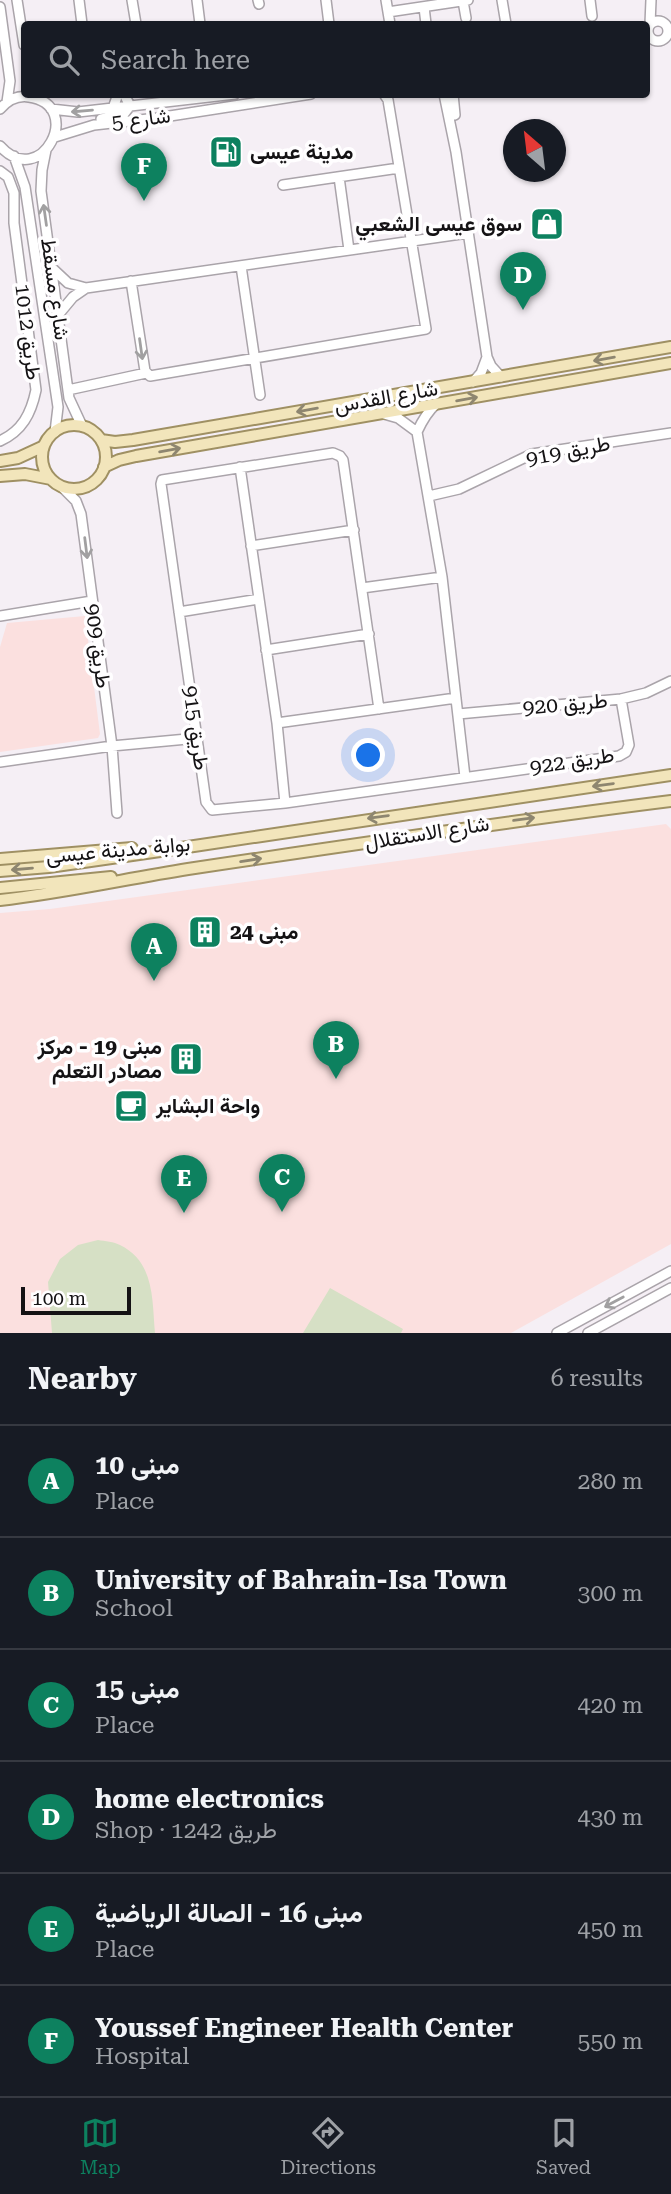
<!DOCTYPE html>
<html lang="en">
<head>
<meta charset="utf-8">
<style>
  body { margin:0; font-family:"Roboto Serif",Vazirmatn,serif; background:#20242c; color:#f1f3f6 }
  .compass { position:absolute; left:503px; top:119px; width:63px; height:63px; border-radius:50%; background:#171b24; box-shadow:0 2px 5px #0004; rotate:332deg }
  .scale { position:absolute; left:21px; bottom:18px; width:110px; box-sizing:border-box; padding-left:7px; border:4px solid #141214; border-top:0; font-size:19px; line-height:24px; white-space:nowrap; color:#141214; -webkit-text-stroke:5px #fffeff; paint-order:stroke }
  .you { position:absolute; left:369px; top:756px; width:24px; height:24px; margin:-18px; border:5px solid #fff; border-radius:50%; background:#1a73e8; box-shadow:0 0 0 10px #1a73e833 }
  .badge { display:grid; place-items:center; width:46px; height:46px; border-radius:50%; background:#0d815f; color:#fff; font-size:23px; font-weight:700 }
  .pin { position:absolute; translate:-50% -58px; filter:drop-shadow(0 2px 4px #0008) }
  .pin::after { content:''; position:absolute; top:37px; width:24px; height:21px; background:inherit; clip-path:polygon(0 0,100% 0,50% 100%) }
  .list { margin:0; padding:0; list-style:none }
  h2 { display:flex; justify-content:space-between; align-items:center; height:91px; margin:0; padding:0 28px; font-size:30px }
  h2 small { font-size:23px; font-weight:400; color:#9ea1a6 }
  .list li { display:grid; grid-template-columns:46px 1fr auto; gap:21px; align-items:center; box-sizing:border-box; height:112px; padding:0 28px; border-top:2px solid #363941 }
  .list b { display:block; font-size:26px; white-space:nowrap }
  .list p { margin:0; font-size:23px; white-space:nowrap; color:#9ea1a6 }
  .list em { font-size:23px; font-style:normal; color:#9ea1a6 }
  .icon { flex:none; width:38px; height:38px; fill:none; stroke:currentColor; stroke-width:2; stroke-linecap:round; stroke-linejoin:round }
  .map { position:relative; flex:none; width:671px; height:1333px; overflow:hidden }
  .search { position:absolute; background:#171b24; box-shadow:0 2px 5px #0004; left:21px; right:21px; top:21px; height:77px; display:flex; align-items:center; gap:18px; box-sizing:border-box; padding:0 24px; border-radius:7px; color:#9ea1a6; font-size:26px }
  .sheet { height:763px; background:#171b24 }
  nav { display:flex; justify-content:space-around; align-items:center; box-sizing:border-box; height:98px; border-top:2px solid #363941; background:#171b24; font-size:19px; color:#9ea1a6 }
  nav a { display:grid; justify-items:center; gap:4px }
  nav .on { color:#0d815f }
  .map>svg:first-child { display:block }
</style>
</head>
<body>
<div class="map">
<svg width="671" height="1333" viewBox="0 0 671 1333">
  <rect width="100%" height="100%" fill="#f5eff5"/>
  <path fill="#fbe0df" d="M 85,616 L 100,734 L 98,738 L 0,752 L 0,647 L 7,623 Z
    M 666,824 L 671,829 L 671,1244 L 511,1333 L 0,1333 L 0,913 L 50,909 Z"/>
  <path fill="#d6e0c5" d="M 98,1240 C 105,1241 114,1242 120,1245 C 155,1262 152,1300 155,1333 L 52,1333 L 48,1282 L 60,1259 L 78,1245 Z
    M 330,1288 L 403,1329 L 401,1333 L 303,1333 Z"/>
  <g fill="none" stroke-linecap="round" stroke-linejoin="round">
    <defs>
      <path id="minor" d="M 17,0 L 24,45
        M 79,0 L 82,24
        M 132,0 L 136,24
        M 197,0 L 200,24
        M 258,0 L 259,4
        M 326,0 L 329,24
        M 386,0 L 390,24
        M 502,0 L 506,24
        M 590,0 L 592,16
        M 463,1 L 466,18
        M 0,7 L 10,81 L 7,102
        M 424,7 L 426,24
        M 388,12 L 468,0
        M648 31a10 10 0 1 1 20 0a10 10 0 1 1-20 0Z
        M 650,24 L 651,0
        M 124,94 L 130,106
        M 444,94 L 456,152 L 487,357 L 491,366 L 501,377
        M 453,94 L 455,115
        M 113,108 L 118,94
        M 0,109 C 7,101 17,95 29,97 C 86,105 41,192 0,146
        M 51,109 L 78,112 L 235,94
        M 101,119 L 123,115 L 130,106
        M 55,137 L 94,125 L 157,118 L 311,94
        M 46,150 L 42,170 L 41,191 L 69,398 L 82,426
        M 14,156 L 25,187 L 58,407 L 55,432
        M 0,171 L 8,177 L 14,193 L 14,223 L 36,390 C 31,414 22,431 0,441
        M 339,177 L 349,250
        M 283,185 L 399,168
        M 241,266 L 260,395
        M 53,269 L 68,283 L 86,288 L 468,233
        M 131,281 L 145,371 L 150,376 L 426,329 L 388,100 L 384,94
        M 58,315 L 73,297 L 86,288
        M 473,382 L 481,373 L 487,357
        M 68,390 L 146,373
        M 436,404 C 427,412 422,421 417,432 L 442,577 L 465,777
        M 384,414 L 398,418 L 417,432
        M 240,467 L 277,723 L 285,803
        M 62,487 L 76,501 L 81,514 L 112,746 L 117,813
        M 429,496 L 459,489 L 532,454 L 671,433
        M 251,546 L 354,530
        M 362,588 L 442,577
        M 179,612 L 259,599
        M 0,616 L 92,601
        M 266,650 L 369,634
        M 379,709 L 343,460 L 340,456 L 333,453 L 162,480 L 161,484 L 206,802 L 212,810 L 285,803 L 619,756 L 626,752 L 629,745 L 621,699
        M 458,714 L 621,699 L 646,693 L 671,681
        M 277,723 L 456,698
        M 0,762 L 112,746 L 198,738
        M 557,1333 L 671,1271
        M 588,1333 L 671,1288"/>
      <path id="major" d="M42 457a32 32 0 1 1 64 0a32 32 0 1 1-64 0Z
        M 101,440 L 115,442 L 133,440 L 671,347
        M 0,461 L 18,458 L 44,446
        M 104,467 L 119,460 L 136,456 L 671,363
        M 0,476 L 25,474 L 51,479
        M 0,859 L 132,848
        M 0,871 L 49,867 L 174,849 L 671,775
        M 0,888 L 111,877
        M 0,900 C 63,893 125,879 188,869 C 349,845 510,821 671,801"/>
    </defs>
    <use href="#minor" stroke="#aaa4aa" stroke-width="12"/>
    <use href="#major" stroke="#9f9063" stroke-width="14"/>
    <use href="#minor" stroke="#fff" stroke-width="9"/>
    <use href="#major" stroke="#f2e5bb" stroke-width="10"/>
  </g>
  <defs><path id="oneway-shaft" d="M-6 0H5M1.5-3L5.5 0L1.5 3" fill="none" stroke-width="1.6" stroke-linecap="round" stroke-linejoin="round" transform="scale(1.75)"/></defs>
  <g stroke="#a1a0a1">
    <use href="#oneway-shaft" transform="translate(82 111) rotate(175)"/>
    <use href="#oneway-shaft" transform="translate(45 215) rotate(-98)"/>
    <use href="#oneway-shaft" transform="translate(141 349) rotate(82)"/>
    <use href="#oneway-shaft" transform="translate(86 548) rotate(83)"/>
    <use href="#oneway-shaft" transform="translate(614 1302) rotate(152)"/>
  </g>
  <g stroke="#8e8670">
    <use href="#oneway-shaft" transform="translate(604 359) rotate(170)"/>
    <use href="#oneway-shaft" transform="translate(467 399) rotate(-10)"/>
    <use href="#oneway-shaft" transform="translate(307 410) rotate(170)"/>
    <use href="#oneway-shaft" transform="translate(170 450) rotate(-10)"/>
    <use href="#oneway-shaft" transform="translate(603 785) rotate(172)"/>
    <use href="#oneway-shaft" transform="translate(378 817) rotate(172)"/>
    <use href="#oneway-shaft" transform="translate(524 819) rotate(-8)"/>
    <use href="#oneway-shaft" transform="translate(251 860) rotate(-9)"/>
    <use href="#oneway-shaft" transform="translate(22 869) rotate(175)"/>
  </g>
  <defs>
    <symbol id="fuel-square" viewBox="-11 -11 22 22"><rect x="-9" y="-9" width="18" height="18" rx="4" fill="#0d815f" stroke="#fffeff"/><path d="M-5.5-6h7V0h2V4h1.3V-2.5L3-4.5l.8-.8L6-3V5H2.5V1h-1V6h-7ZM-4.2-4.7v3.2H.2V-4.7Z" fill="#fff"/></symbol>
    <symbol id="shop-square" viewBox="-11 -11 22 22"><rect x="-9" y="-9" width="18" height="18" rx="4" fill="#0d815f" stroke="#fffeff"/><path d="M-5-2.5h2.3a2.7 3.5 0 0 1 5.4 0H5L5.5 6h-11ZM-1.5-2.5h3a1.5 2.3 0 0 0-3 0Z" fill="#fff"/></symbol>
    <symbol id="building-square" viewBox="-11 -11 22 22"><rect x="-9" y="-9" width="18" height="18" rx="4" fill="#0d815f" stroke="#fffeff"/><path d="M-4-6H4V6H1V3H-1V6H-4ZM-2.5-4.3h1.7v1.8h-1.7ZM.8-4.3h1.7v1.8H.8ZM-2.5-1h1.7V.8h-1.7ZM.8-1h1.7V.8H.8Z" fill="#fff"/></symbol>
    <symbol id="cafe-square" viewBox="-11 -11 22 22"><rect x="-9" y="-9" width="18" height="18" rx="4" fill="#0d815f" stroke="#fffeff"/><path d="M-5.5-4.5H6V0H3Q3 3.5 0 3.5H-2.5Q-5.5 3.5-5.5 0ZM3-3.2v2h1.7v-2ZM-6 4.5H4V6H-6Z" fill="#fff"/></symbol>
  </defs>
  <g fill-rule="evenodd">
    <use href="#fuel-square" x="207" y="133" width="38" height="38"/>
    <use href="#shop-square" x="528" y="205" width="38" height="38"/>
    <use href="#building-square" x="186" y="913" width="38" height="38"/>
    <use href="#building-square" x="167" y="1040" width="38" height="38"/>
    <use href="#cafe-square" x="112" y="1087" width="38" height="38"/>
  </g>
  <g text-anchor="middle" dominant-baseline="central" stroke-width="7" stroke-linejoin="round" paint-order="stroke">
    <g font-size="21" fill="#141214" stroke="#fffeff">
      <text transform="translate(141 119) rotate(-7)">شارع 5</text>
      <text transform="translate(55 289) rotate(82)">شارع مسقط</text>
      <text transform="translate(28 332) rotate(83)">طريق 1012</text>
      <text transform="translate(386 397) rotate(-10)">شارع القدس</text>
      <text transform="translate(568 451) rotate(-11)">طريق 919</text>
      <text transform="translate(98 646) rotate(82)">طريق 909</text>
      <text transform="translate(565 704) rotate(-5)">طريق 920</text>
      <text transform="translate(196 728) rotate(82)">طريق 915</text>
      <text transform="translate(572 761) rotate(-9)">طريق 922</text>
      <text transform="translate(427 833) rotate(-9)">شارع الاستقلال</text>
      <text transform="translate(118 850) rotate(-5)">بوابة مدينة عيسى</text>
    </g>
    <g font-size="21" font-weight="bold" fill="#141214" stroke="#fffeff" text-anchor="start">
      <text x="250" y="152">مدينة عيسى</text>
      <text x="522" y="224" text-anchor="end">سوق عيسى الشعبي</text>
      <text x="230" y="932">مبنى 24</text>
      <text x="162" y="1047" text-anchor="end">مبنى 19 - مركز<tspan x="162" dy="24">مصادر التعلم</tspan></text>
      <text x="156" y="1106">واحة البشاير</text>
    </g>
  </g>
</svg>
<svg class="compass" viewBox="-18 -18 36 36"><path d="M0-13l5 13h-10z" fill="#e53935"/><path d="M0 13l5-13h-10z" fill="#9ea1a6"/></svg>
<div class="scale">100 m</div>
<div class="you"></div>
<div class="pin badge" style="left:154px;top:981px">A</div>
<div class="pin badge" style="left:336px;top:1079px">B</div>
<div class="pin badge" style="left:282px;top:1212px">C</div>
<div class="pin badge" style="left:523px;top:310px">D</div>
<div class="pin badge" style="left:184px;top:1213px">E</div>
<div class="pin badge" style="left:144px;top:201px">F</div>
<div class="search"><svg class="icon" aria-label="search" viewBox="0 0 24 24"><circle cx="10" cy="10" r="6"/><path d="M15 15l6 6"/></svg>Search here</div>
</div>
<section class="sheet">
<h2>Nearby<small>6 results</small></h2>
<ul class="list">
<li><span class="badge">A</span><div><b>مبنى 10</b><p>Place</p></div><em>280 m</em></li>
<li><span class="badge">B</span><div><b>University of Bahrain-Isa Town</b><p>School</p></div><em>300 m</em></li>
<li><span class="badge">C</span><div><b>مبنى 15</b><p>Place</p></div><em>420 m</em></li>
<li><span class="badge">D</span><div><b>home electronics</b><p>Shop · طريق 1242</p></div><em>430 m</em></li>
<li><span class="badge">E</span><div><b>مبنى 16 - الصالة الرياضية</b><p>Place</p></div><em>450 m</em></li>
<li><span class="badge">F</span><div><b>Youssef Engineer Health Center</b><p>Hospital</p></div><em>550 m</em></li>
</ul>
</section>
<nav>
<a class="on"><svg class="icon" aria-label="map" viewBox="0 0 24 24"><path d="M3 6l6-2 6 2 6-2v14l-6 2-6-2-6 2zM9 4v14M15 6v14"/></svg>Map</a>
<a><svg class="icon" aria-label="directions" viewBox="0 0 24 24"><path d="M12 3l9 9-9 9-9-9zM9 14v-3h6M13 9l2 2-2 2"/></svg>Directions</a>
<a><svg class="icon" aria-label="saved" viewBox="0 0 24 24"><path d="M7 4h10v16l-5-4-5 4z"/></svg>Saved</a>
</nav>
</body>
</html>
